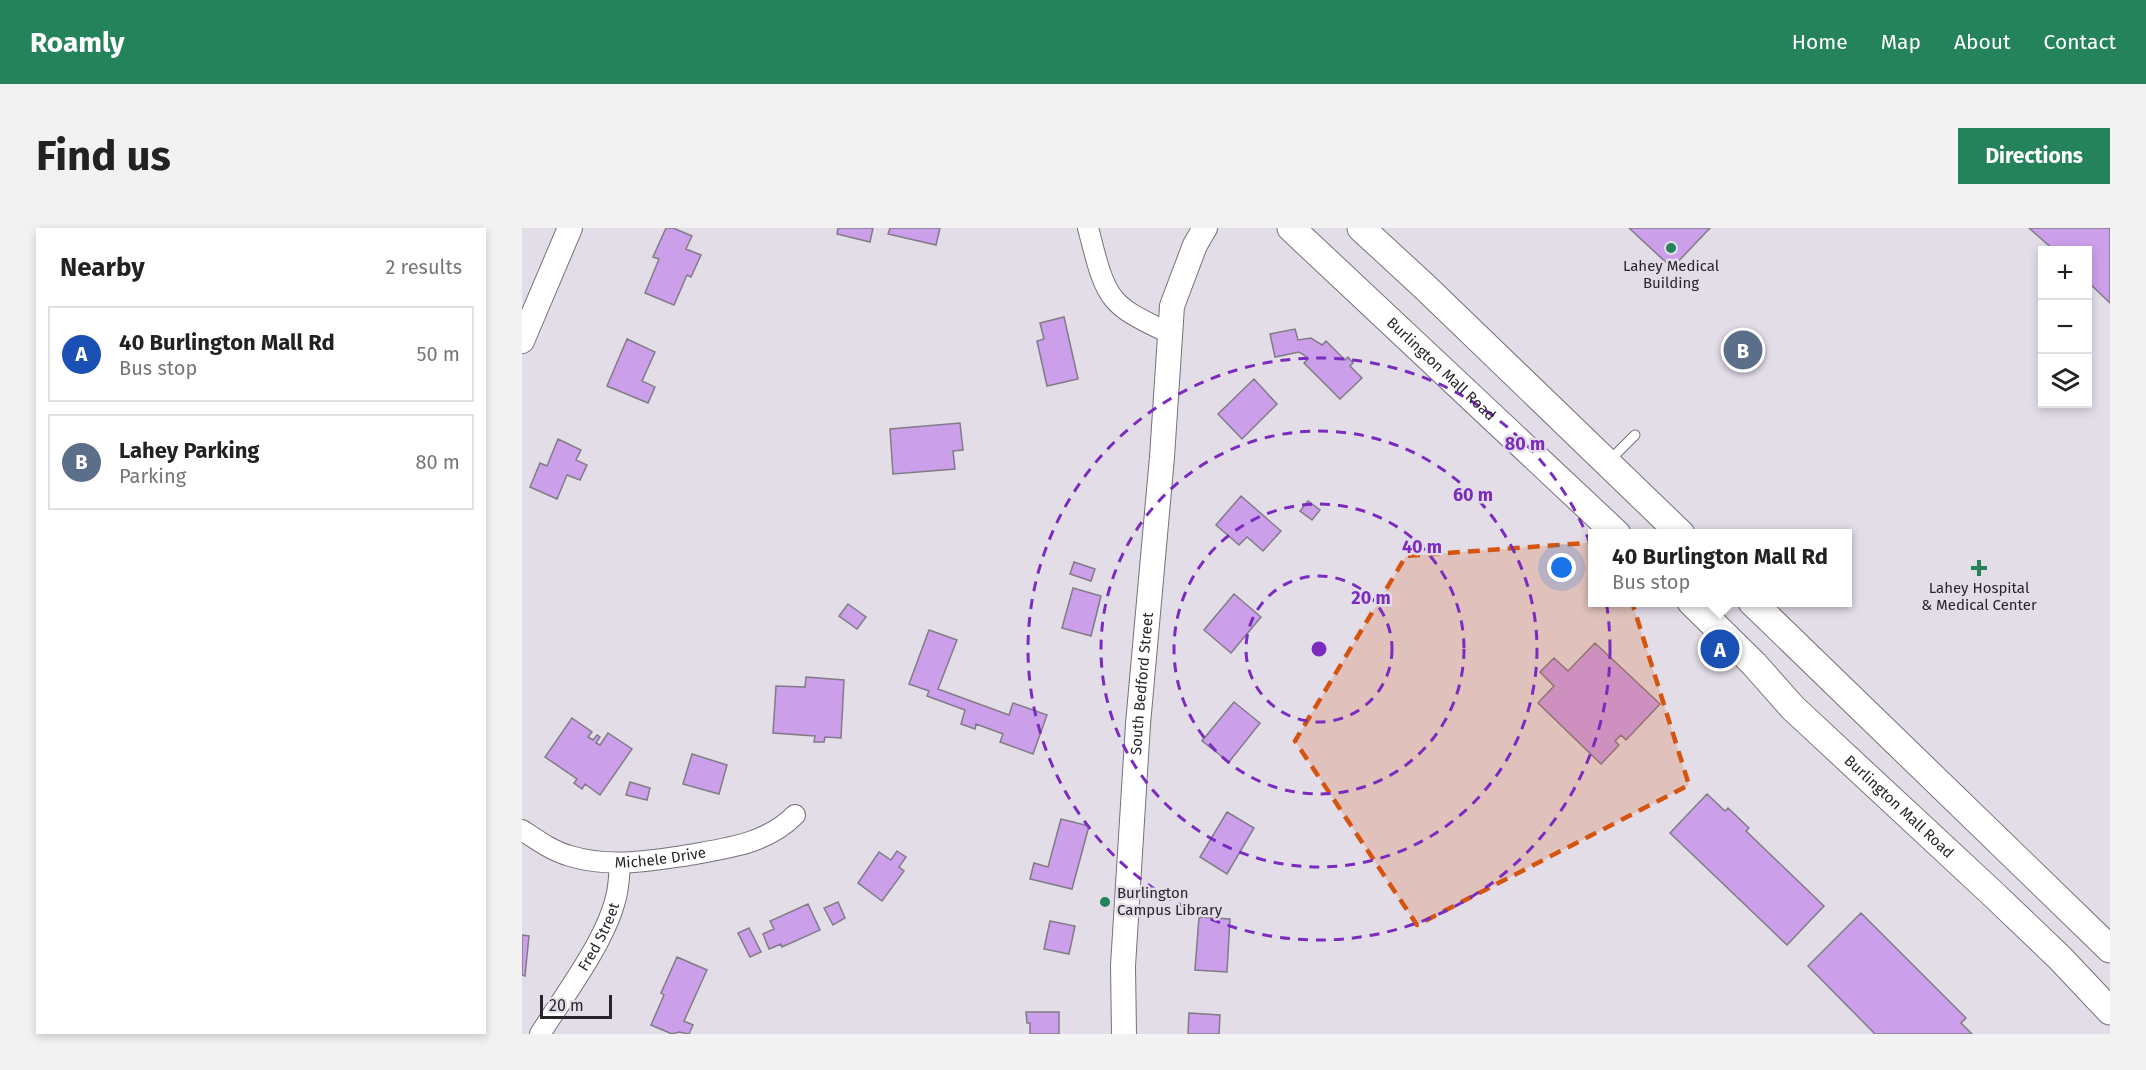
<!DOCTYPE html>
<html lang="en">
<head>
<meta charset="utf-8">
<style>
  body { margin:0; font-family:"Fira Sans",sans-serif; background:#f2f2f2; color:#222 }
  .controls { position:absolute; right:18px; top:18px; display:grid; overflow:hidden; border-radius:0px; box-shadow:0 3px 9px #0003 }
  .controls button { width:54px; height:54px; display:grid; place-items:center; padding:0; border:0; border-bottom:2px solid #e0e0e0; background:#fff; color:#222; font:30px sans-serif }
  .scale { position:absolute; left:18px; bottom:15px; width:72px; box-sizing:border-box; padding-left:6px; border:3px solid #28262a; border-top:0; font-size:16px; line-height:21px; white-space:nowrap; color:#28262a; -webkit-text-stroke:4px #e3dde8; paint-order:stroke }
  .you { position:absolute; left:1040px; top:340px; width:21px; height:21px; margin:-15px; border:4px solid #fff; border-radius:50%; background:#1a73e8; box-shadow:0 0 0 9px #1a73e833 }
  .badge { display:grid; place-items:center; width:39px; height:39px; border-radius:50%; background:#24835b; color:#fff; font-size:20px; font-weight:700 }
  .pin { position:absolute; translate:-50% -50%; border:3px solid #fff; box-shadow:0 2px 6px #0006 }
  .popup { position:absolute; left:1066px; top:301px; width:264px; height:78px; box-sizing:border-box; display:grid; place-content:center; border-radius:0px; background:#fff; filter:drop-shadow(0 2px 4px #0005); font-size:20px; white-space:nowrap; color:#767676 }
  .popup b { font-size:22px; color:#222 }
  .popup::after { content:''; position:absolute; left:50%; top:100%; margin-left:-12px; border:12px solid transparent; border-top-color:#fff }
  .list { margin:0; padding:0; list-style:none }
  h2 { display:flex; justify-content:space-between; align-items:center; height:78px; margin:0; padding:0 24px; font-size:26px }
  h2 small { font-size:20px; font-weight:400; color:#767676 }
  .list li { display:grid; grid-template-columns:39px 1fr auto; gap:18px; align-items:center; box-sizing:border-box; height:96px; margin:0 12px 12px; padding:0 12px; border:2px solid #e0e0e0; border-radius:0px }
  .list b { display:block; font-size:22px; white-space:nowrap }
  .list p { margin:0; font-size:20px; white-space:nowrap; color:#767676 }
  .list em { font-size:20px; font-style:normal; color:#767676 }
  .icon { flex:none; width:33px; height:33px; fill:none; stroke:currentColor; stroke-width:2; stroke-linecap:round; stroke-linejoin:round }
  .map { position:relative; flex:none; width:1588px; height:806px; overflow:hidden; border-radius:0px }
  header { display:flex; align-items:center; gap:36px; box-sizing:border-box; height:84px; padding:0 30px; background:#24835b; color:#fff }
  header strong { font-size:28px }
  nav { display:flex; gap:33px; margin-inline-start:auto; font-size:21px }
  .intro { display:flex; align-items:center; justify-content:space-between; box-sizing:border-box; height:144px; padding:0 36px }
  h1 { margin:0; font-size:42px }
  .button { padding:15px 27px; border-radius:0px; background:#24835b; color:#fff; font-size:21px; font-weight:700 }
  main { display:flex; gap:36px; padding:0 36px }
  aside { flex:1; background:#fff; border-radius:0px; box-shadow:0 3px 9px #0003 }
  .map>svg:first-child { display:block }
</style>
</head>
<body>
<header>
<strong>Roamly</strong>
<nav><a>Home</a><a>Map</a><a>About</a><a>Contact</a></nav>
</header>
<div class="intro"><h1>Find us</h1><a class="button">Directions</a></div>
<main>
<aside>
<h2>Nearby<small>2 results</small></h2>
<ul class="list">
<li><span class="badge" style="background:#1a4fb4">A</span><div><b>40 Burlington Mall Rd</b><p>Bus stop</p></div><em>50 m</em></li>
<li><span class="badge" style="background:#5c6f8a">B</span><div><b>Lahey Parking</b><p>Parking</p></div><em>80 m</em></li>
</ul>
</aside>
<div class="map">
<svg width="1588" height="806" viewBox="0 0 1588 806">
  <rect width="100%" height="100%" fill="#e3dde8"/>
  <path fill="#cc9fea" stroke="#817b86" stroke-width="1.5" d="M 144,0 L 151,0 L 170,8 L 164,21 L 179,27 L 169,49 L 165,47 L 152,77 L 123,65 L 137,31 L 131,29 Z
    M 316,0 L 351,0 L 348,14 L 315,6 Z
    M 368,0 L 418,0 L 414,17 L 366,6 Z
    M 1107,0 L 1188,0 L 1150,40 Z
    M 1507,0 L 1588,0 L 1588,75 L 1566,54 L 1566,22 L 1532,22 Z
    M 542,89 L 556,151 L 525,158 L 515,113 L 522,111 L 518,95 Z
    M 773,101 L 776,112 L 789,110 L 800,117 L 804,113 L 823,132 L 826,129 L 831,135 L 828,138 L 840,150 L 818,171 L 782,135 L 786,131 L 782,127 L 777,124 L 753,129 L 748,106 Z
    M 105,111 L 133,124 L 120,153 L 133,159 L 126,175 L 85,158 Z
    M 732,151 L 755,176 L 720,211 L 696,186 Z
    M 438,195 L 441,222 L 431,223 L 433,241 L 371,246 L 368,201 Z
    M 36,211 L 59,222 L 54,232 L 65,237 L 58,252 L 45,247 L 35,271 L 8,259 L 18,235 L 25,238 Z
    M 719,268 L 759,303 L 741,323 L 725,309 L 717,317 L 694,297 Z
    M 786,273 L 798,282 L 790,292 L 778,283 Z
    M 552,334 L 573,341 L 569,353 L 548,346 Z
    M 551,360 L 579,368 L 569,408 L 540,400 Z
    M 712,366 L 739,389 L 709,425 L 682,402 Z
    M 326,376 L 344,389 L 335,401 L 317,388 Z
    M 407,402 L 435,412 L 416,461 L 487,487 L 491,475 L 525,487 L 511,526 L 478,514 L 481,506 L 454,496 L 453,501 L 439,496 L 443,482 L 405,468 L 407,463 L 387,456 Z
    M 1073,415 L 1138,476 L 1104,512 L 1099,507 L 1093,513 L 1097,517 L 1079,536 L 1016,475 L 1032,458 L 1018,444 L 1032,430 L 1046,443 Z
    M 284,449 L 322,452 L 319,510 L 303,509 L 302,514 L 292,514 L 293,508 L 251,505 L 254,458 L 283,459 Z
    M 712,474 L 738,495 L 707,534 L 680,513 Z
    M 50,490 L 70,504 L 66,509 L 71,512 L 75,507 L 78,509 L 74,515 L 78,517 L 86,505 L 110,521 L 78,567 L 63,556 L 60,561 L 52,555 L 55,551 L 23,529 Z
    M 170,526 L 205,537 L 197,566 L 161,556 Z
    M 108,554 L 128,560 L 125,572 L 104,567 Z
    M 1185,566 L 1203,583 L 1206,580 L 1227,600 L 1224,603 L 1302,678 L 1265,717 L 1148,605 Z
    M 705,584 L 732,600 L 705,646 L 678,629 Z
    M 539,591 L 567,598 L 550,661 L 508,651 L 512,635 L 526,639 Z
    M 375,623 L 384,629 L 377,639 L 382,643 L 360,673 L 336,655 L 357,624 L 369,632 Z
    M 316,674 L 323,690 L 311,697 L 302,680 Z
    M 286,676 L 298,702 L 260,719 L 259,716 L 247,721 L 241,706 L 252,701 L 248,693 Z
    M 1339,685 L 1444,790 L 1439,795 L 1450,806 L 1353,806 L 1286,738 Z
    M 677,689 L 708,691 L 705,744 L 673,742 Z
    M 528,693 L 553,698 L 547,726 L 522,721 Z
    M 227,700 L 239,724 L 228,729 L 216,705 Z
    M 0,707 L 7,708 L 3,748 L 0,747 Z
    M 155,729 L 185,742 L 162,793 L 171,797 L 167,806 L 157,804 L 150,806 L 129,797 L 142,767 L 139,765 Z
    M 504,784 L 537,784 L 537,806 L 508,806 L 508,795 L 505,795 Z
    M 667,785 L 698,787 L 697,806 L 666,806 Z"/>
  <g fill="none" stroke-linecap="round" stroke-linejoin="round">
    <defs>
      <path id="service" d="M 1087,233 L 1113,207"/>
      <g id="minor">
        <path d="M 566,0 C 572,21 578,55 592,71 C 605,87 630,96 648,106"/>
        <path id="s1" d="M 0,602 C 15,612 30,623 48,628 C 88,640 127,633 167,627 C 206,620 244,616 273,587"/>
        <path id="s2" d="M 18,806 C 42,768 82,715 93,673 C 97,661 97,648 98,636"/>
      </g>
      <g id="tertiary">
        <path d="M 0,113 L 48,0"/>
        <path id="s3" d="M 602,806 L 601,738 L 616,496 L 640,229 L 650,78 L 673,17 L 683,0"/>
      </g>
      <g id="secondary">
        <path id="s4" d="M 769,0 L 1095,306"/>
        <path d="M 839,0 L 903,59 L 1159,306"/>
        <path id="s5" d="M 1169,374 L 1232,436 L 1271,480 L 1470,665 L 1538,730 L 1588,783"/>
        <path d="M 1230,374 L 1588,721"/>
      </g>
    </defs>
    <use href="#service" stroke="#76707a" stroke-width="11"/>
    <use href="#minor" stroke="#76707a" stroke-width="22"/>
    <use href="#tertiary" stroke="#76707a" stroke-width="26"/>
    <use href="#secondary" stroke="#76707a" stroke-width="29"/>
    <use href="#service" stroke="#fff" stroke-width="9"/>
    <use href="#minor" stroke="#fff" stroke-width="20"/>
    <use href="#tertiary" stroke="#fff" stroke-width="24"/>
    <use href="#secondary" stroke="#fff" stroke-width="27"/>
  </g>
  <path fill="#d5540f" fill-opacity="0.2" stroke="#d5540f" stroke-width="4.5" stroke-dasharray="12 8" stroke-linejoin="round" d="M 1091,313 L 1167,557 L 895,697 L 773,513 L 884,328 Z"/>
  <g fill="none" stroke="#7b2cbf" stroke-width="3" stroke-dasharray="10 8">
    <circle cx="797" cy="421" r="73"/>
    <circle cx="797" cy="421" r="145"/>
    <circle cx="797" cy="421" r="218"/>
    <circle cx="797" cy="421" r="291"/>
  </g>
  <g fill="#24835b" stroke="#e3dde8" stroke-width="2">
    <circle cx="1149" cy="20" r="6"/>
    <path d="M1454 331h6v6h6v6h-6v6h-6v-6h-6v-6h6z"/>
    <circle cx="583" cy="674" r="6"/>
  </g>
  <g text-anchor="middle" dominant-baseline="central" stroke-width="5" stroke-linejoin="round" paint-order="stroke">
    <g font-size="15" fill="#28262a" stroke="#e3dde8">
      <text x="1149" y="38">Lahey Medical<tspan x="1149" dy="17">Building</tspan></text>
      <text x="1457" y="360">Lahey Hospital<tspan x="1457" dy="17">&amp; Medical Center</tspan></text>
      <text x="595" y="665" text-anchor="start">Burlington<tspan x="595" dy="17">Campus Library</tspan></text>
    </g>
    <g font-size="15" fill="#28262a" stroke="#e3dde8">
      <text stroke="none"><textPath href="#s4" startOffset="206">Burlington Mall Road</textPath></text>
      <text stroke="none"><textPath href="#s3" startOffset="351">South Bedford Street</textPath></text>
      <text stroke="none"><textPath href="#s5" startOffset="292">Burlington Mall Road</textPath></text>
      <text stroke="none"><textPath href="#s1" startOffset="146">Michele Drive</textPath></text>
      <text stroke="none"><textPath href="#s2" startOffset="114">Fred Street</textPath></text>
    </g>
  </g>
  <circle cx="797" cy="421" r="9" fill="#7b2cbf" stroke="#e3dde8" stroke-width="3"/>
  <g font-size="18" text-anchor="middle" font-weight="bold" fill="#7b2cbf" stroke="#e3dde8" stroke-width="5" stroke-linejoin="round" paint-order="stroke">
    <text x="1003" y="222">80 m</text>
    <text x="951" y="273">60 m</text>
    <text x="900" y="325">40 m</text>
    <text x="849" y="376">20 m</text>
  </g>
</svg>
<div class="controls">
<button>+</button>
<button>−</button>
<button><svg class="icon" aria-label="layers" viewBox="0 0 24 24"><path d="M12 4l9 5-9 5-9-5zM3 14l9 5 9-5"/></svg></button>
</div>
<div class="scale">20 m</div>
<div class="you"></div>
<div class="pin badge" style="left:1198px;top:421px;background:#1a4fb4">A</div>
<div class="popup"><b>40 Burlington Mall Rd</b>Bus stop</div>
<div class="pin badge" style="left:1221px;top:122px;background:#5c6f8a">B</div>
</div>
</main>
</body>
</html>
